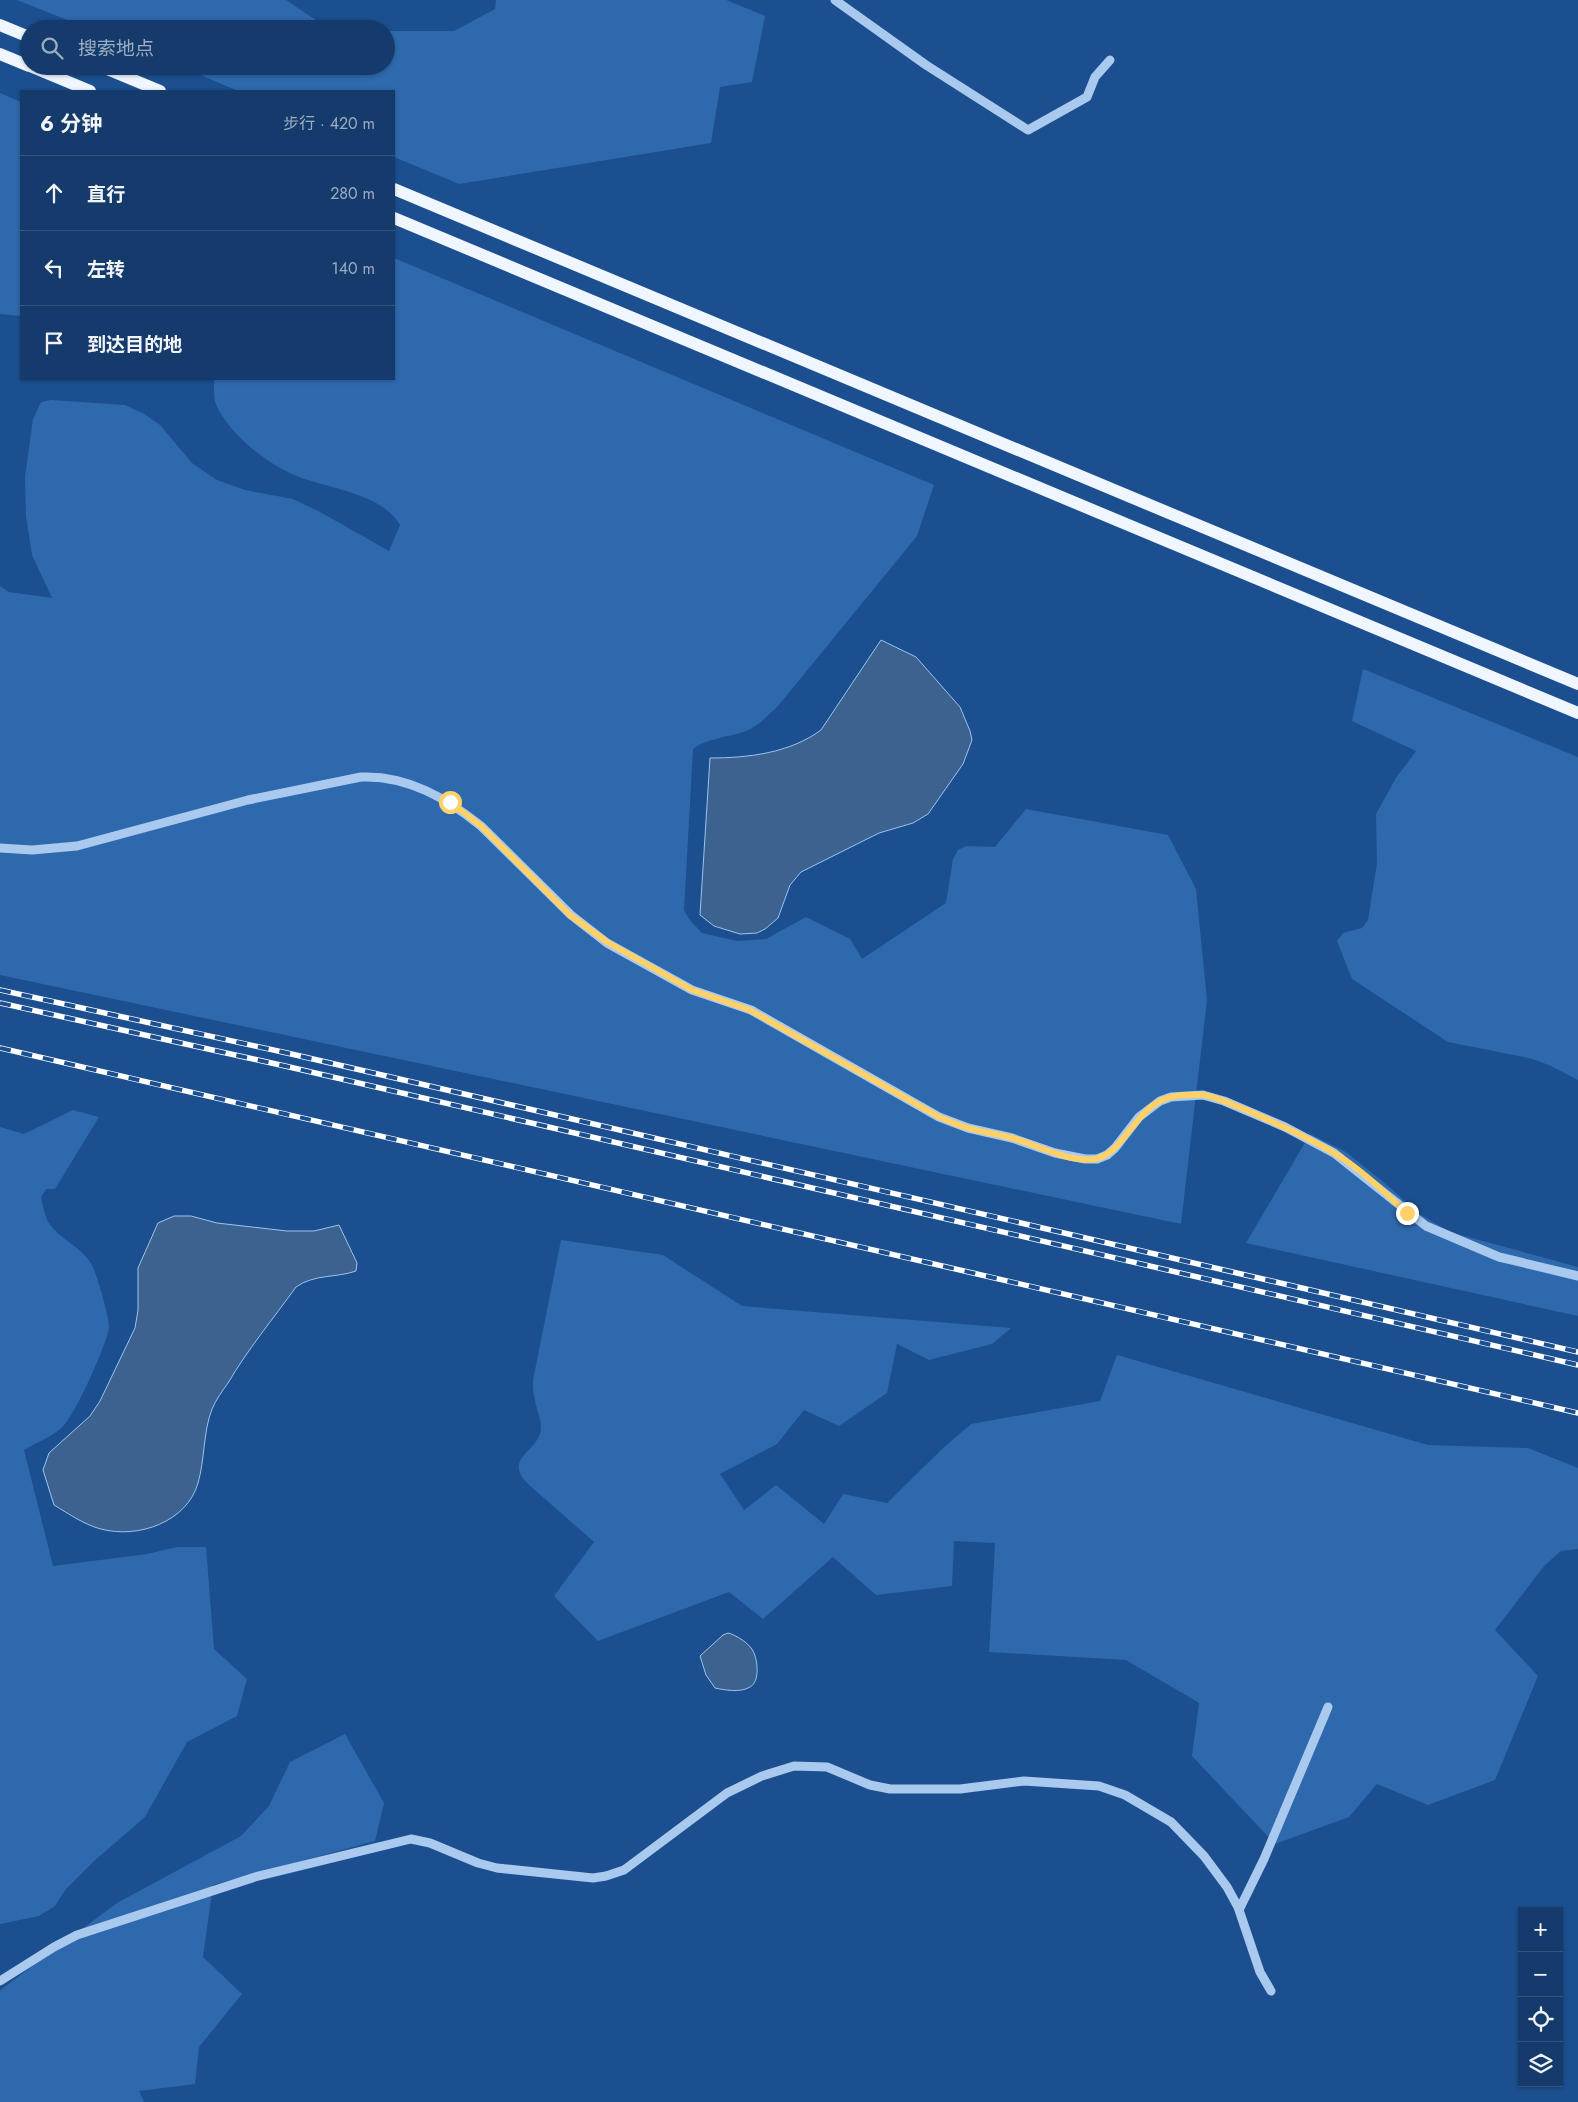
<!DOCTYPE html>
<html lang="zh">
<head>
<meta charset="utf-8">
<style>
  body { margin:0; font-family:Jost,"Noto Sans SC",sans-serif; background:#1d4271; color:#f1f3f6 }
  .controls { position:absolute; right:15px; bottom:15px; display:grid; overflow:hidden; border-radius:0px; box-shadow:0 1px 4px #0004 }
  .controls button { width:45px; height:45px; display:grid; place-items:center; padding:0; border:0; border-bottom:1px solid #33557e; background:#143b6b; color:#f1f3f6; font:25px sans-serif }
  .stop { position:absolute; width:15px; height:15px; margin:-11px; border:4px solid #ffd166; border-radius:50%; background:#fff }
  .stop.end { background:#ffd166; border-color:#fff; box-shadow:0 1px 5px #0008 }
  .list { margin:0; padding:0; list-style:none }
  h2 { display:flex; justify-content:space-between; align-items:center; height:65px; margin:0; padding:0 20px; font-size:21px }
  h2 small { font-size:16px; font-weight:400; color:#9dadc1 }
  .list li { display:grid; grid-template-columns:32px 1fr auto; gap:15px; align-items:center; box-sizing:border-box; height:75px; padding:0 20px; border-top:1px solid #33557e }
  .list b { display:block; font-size:19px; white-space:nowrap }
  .list em { font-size:16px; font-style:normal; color:#9dadc1 }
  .icon { flex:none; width:28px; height:28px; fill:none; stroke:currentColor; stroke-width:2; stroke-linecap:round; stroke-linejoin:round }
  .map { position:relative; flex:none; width:1578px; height:2102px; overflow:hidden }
  .search { position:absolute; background:#143b6b; box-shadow:0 1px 4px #0004; left:20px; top:20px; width:375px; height:55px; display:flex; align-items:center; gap:12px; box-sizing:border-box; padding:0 18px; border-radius:28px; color:#9dadc1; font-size:19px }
  .panel { position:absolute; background:#143b6b; box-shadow:0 1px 4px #0004; left:20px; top:90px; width:375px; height:290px; border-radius:0px }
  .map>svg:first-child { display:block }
</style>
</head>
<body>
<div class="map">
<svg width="1578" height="2102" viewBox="0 0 1578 2102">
  <rect width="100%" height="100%" fill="#1b4f8f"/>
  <path fill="#2e69ad" d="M 17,0 L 286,0 L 329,29 L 90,29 Z
    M 496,0 L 726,0 L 765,16 L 752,82 L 720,87 L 711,143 L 459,184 L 394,157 L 394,91 L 238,91 L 179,66 L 386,66 L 386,31 L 454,31 L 495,9 Z
    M 0,93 L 21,102 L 21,316 L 0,314 Z
    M 394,258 L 934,485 L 917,536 L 778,706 C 768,715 759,726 746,731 C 728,738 709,737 693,749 L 684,910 L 689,919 L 702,933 L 737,941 L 766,939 L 806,917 L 850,939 L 862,959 L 946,903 L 953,859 L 958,850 L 966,846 L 995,847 L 1026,809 L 1168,835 L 1196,889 L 1207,1000 L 1181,1224 L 0,975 L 0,586 L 9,592 L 52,598 L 32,555 L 26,516 L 25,477 L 33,419 L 41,402 L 51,400 L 125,405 L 144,414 L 160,425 L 192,463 L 217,480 L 245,490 L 293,499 L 322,513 L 389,551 L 400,525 C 384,495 329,488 299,477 C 267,464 235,439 218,409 C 213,400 214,388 214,379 L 394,379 Z
    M 1363,669 L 1578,757 L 1578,1080 L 1551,1066 L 1533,1059 L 1448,1042 L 1352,979 L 1337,941 L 1343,933 L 1362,928 L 1368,920 L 1377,863 L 1376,814 L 1396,778 L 1416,751 L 1352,721 Z
    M 73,1110 L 99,1117 L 55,1189 L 46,1189 L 41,1197 C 43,1206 45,1219 51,1226 C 63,1241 82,1247 92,1265 C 97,1275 109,1316 109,1327 C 108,1342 76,1412 65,1424 C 55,1436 37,1442 24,1450 L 53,1566 L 147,1554 L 177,1547 L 206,1547 L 214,1649 L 247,1679 L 237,1716 L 187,1742 L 145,1817 L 93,1862 L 66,1889 L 55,1906 L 39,1916 L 0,1924 L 0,1127 L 24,1134 Z
    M 1310,1134 L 1346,1152 L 1387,1185 L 1418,1213 L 1450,1232 L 1578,1267 L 1578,1316 L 1246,1243 Z
    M 561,1240 L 663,1255 L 742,1306 L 1011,1328 L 992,1344 L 929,1360 L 897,1344 L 887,1393 L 839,1426 L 804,1410 L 777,1444 L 720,1474 L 744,1510 L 776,1485 L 824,1524 L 843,1494 L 887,1503 L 942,1449 L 971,1424 L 1100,1401 L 1117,1355 L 1428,1445 L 1528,1448 L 1578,1468 L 1578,1549 L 1561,1551 L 1545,1565 L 1495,1630 L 1538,1676 L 1495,1780 L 1428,1805 L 1377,1784 L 1349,1817 L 1275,1844 L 1192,1756 L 1199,1703 L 1126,1660 L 989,1652 L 995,1543 L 954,1541 L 952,1586 L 876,1595 L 833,1557 L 763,1619 L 729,1592 L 598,1641 L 554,1596 L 594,1542 L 528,1484 C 501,1457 541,1452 541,1427 C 541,1418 536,1408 535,1400 C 533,1393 533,1387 533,1380 Z
    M 345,1734 L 384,1803 L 375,1841 L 213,1885 L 203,1957 L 242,1994 L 199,2047 L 195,2084 L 139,2091 L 144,2102 L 0,2102 L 0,1991 L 3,1988 L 117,1903 L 241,1836 L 269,1806 L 290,1762 Z"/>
  <path fill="#3c6290" stroke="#9cc4f0" d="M 881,640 L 916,657 L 960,707 L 970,731 L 972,740 L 963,764 L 928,814 L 913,823 L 879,833 L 801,872 L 790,885 L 778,918 L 765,929 L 757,933 L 740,934 L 714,926 L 700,915 L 710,758 C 748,758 790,753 821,730 Z
    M 174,1216 L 191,1216 L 217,1223 L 287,1231 L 314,1231 L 339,1225 L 357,1263 L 356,1271 C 336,1278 314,1274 296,1287 C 273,1319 248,1349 228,1383 C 222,1391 216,1400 212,1409 C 203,1432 205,1459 198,1483 C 187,1522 138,1539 101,1529 C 85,1525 69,1514 54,1505 L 43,1470 L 49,1453 L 90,1416 L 100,1401 L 135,1328 L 138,1310 L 138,1268 L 158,1223 Z
    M 728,1633 C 736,1635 749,1643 753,1651 C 758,1660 760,1682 750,1687 C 740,1693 725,1690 715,1688 L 706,1675 L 700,1656 L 723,1635 Z"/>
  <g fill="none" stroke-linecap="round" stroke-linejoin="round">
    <path stroke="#a9c9ee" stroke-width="9" d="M 835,0 L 926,65 L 1028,130 L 1087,97 L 1095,77 L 1110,60
      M 0,848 L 32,850 L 77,846 L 248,800 L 361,777 C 407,775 446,798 481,826 L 571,915 L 607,943 L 692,990 L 751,1010 L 939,1117 L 968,1128 L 1012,1138 L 1055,1153 L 1085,1159 L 1097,1159 L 1107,1155 L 1115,1148 L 1139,1117 L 1160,1101 L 1171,1097 L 1203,1095 L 1224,1101 L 1285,1127 L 1334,1153 L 1426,1226 L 1499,1257 L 1578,1276
      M 1239,1910 L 1264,1859 L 1328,1707
      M 0,1981 L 54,1947 L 77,1935 L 255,1877 L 411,1839 L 430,1843 L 478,1863 L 497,1868 L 593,1878 L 606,1876 L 624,1870 L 727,1793 L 762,1776 L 794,1766 L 827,1767 L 870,1785 L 890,1789 L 960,1789 L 1024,1781 L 1099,1786 L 1125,1795 L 1171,1822 L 1204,1856 L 1227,1887 L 1238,1907 L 1260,1972 L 1271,1991"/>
    <path stroke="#f0f6ff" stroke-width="12" d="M 0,25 L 29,37
      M 0,54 L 29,66
      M 30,66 L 90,91
      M 100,66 L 160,91
      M 394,189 L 1578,684
      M 394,218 L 1578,713"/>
    <defs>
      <path id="rail" d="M 0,990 L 287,1053 L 1578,1352
        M 0,1003 L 285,1066 L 1578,1365
        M 0,1048 L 1578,1413"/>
    </defs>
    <use href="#rail" stroke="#fff" stroke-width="5.5"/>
    <use href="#rail" stroke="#1b4f8f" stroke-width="4" stroke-dasharray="11" stroke-linecap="butt"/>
  </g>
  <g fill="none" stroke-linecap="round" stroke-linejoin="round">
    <path stroke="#ffd166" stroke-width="6" d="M 450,802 L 481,826 L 570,915 L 607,942 L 692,990 L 750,1010 L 939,1117 C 949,1121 958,1125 968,1128 C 982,1132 997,1134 1012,1138 C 1037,1145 1069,1163 1095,1159 C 1121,1155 1134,1113 1162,1100 C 1173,1095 1191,1094 1203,1095 C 1218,1097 1232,1105 1246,1110 C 1275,1123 1306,1136 1334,1153 C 1361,1169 1384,1192 1407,1213"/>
  </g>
</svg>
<div class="controls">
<button>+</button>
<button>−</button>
<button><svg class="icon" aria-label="locate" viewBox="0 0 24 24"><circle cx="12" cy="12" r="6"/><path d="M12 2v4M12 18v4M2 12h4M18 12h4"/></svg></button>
<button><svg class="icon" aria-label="layers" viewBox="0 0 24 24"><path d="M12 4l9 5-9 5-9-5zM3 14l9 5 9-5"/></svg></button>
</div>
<div class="stop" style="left:450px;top:802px"></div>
<div class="stop end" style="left:1407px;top:1213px"></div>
<div class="search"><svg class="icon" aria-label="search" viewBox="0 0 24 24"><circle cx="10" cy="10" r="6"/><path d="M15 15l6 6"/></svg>搜索地点</div>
<section class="panel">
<h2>6 分钟<small>步行 · 420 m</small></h2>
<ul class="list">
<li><svg class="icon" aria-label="ahead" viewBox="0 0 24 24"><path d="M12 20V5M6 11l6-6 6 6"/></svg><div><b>直行</b></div><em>280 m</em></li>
<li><svg class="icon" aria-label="left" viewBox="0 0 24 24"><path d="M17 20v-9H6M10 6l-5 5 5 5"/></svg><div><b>左转</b></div><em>140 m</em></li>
<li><svg class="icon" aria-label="arrive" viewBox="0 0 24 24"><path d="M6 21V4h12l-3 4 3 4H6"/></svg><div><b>到达目的地</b></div></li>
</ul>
</section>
</div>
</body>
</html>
